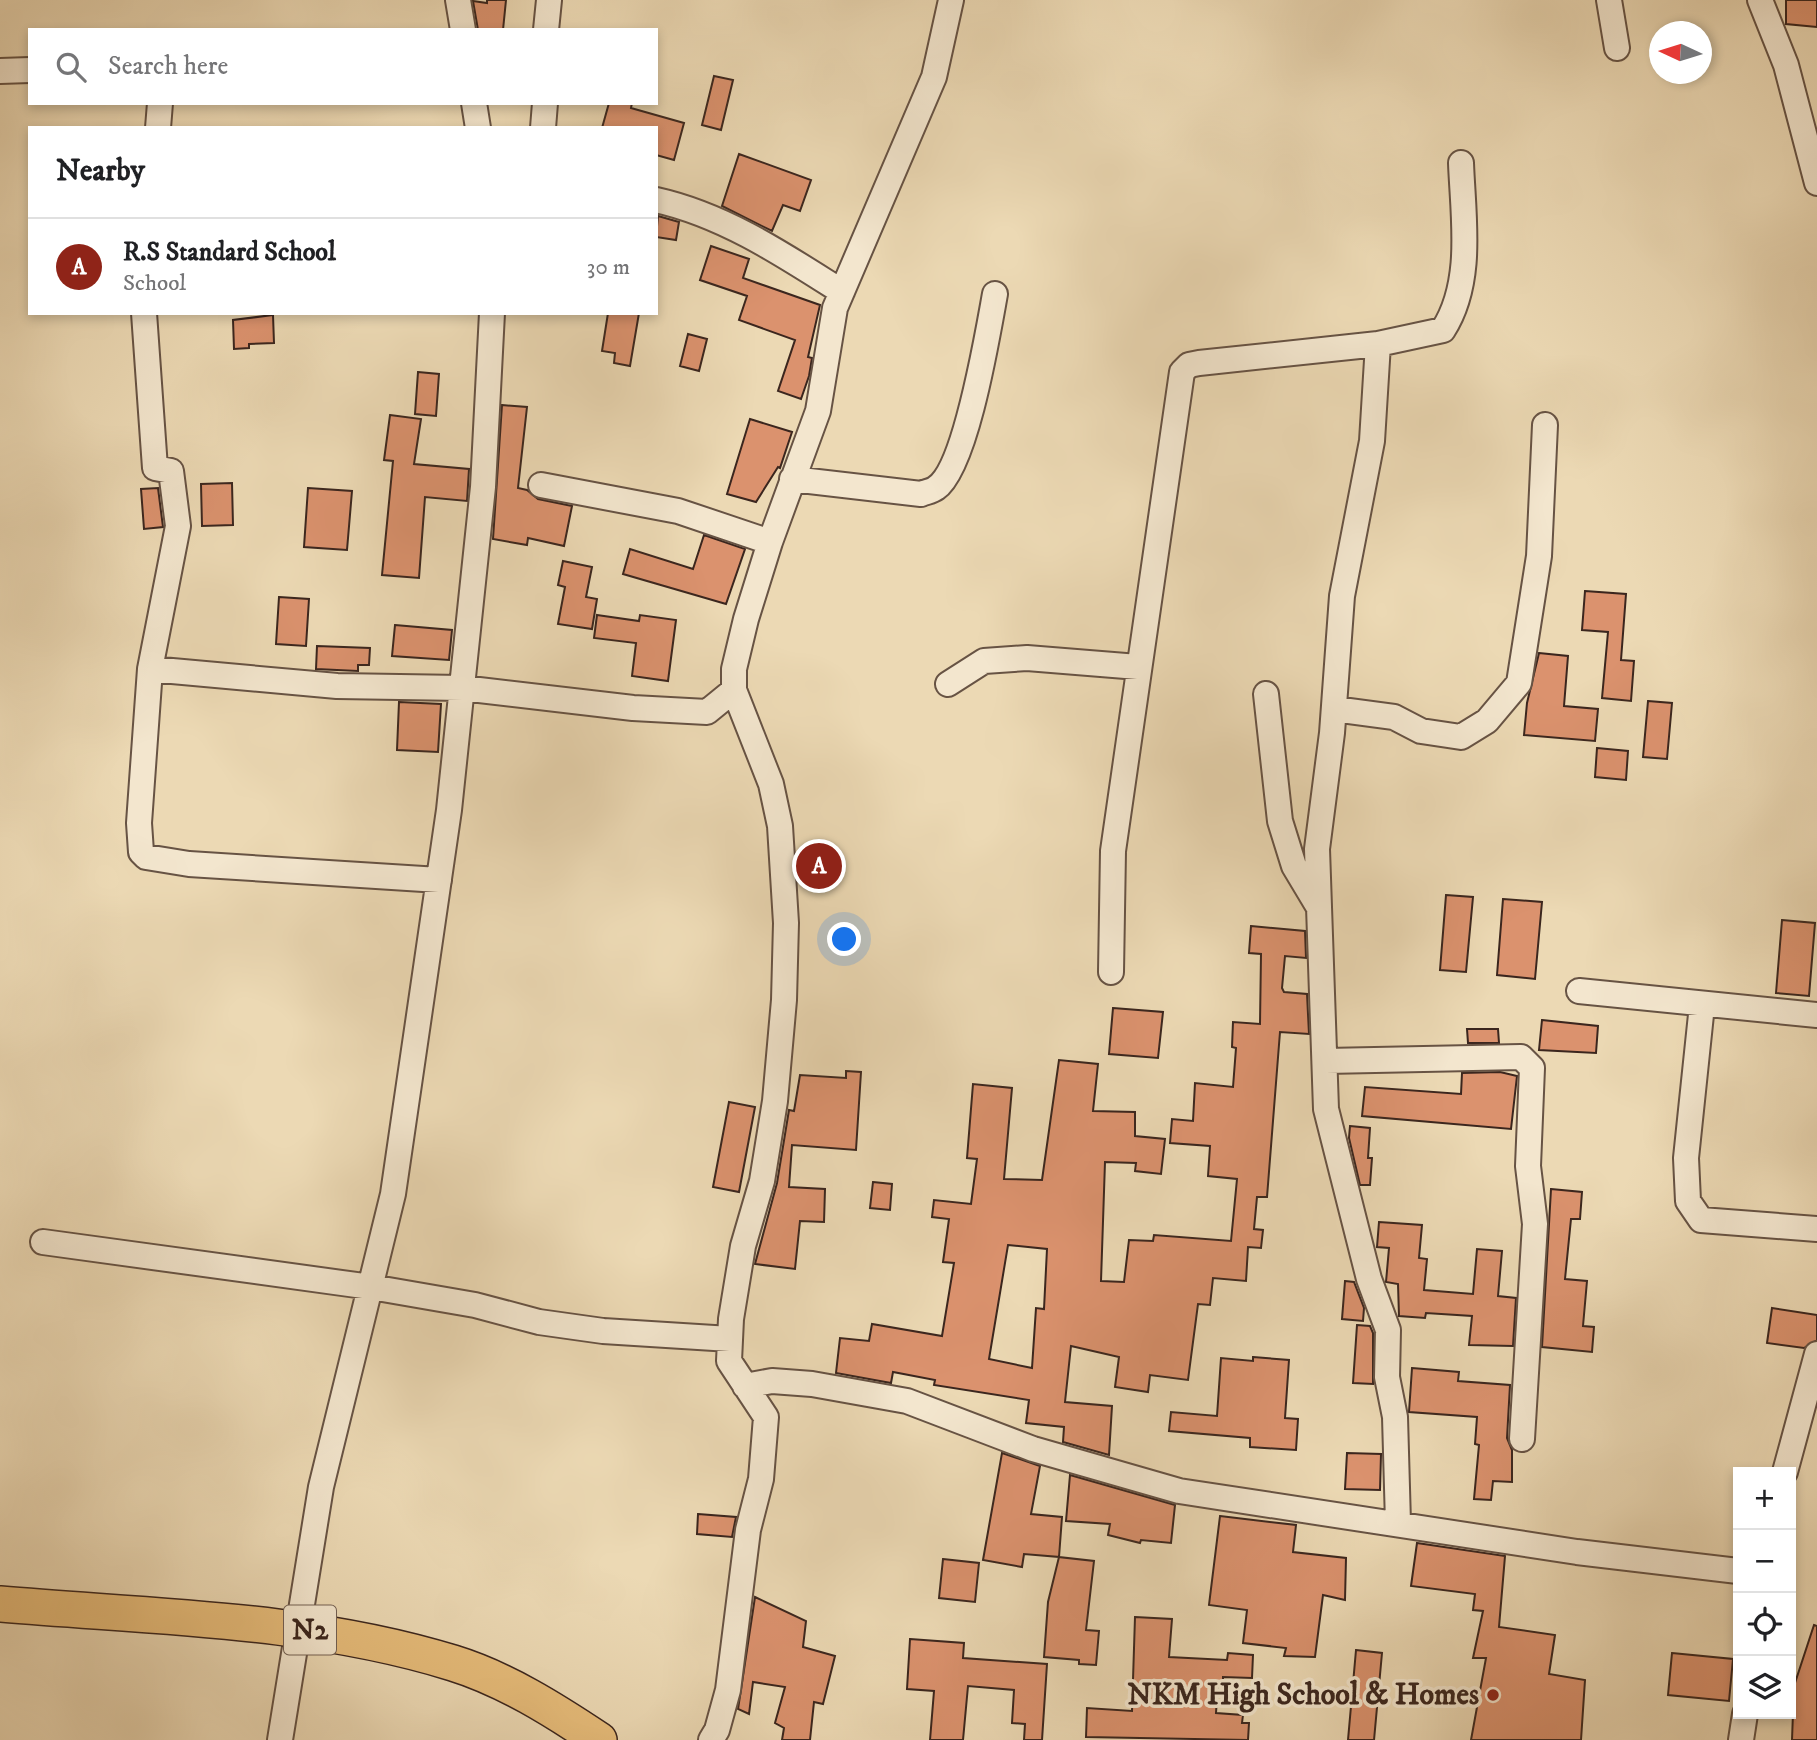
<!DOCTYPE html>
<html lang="en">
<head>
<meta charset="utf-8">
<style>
  body { margin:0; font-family:"IM FELL DW Pica",serif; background:#f2f2f2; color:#202124 }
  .controls { position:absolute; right:21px; bottom:21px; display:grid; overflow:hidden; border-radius:0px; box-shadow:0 4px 10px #0003 }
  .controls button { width:63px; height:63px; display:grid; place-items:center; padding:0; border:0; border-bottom:2px solid #e0e0e0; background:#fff; color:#202124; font:35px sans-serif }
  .compass { position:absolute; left:1649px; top:21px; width:63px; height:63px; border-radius:50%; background:#fff; box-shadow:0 4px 10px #0003; rotate:274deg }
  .you { position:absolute; left:845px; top:940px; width:24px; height:24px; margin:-18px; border:5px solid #fff; border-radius:50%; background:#1a73e8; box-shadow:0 0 0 10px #1a73e833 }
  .badge { display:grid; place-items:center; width:46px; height:46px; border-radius:50%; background:#8f2418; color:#fff; font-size:23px; font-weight:700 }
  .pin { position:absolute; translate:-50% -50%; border:4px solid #fff; box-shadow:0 2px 7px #0006 }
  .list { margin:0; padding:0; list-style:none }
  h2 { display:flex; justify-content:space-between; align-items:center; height:91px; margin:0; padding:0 28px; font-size:30px }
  h2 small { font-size:23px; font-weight:400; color:#757577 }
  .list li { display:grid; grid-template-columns:46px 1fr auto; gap:21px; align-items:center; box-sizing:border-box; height:98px; padding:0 28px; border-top:2px solid #e0e0e0 }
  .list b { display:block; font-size:26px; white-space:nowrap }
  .list p { margin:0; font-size:23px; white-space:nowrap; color:#757577 }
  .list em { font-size:23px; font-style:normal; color:#757577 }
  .icon { flex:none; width:38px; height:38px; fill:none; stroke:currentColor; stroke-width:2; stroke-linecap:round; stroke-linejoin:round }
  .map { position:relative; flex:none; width:1817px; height:1740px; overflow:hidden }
  .search { position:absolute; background:#fff; box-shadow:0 4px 10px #0003; left:28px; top:28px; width:630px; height:77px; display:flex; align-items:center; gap:18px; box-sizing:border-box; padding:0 24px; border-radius:0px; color:#757577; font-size:26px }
  .panel { position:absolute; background:#fff; box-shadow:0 4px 10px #0003; left:28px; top:126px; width:630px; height:189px; border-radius:0px }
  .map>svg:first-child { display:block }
</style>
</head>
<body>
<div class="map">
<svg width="1817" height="1740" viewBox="0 0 1817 1740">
  <rect width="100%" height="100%" fill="#ecd9b4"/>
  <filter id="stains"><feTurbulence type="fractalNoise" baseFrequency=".00286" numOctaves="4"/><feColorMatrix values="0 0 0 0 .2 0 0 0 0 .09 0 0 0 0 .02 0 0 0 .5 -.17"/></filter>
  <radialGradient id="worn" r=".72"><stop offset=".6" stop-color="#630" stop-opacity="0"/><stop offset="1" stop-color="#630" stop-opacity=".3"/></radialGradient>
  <path fill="#db926e" stroke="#3b261e" stroke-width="2" fill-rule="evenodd" d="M 487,0 L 506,0 L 503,30 L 478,30 L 473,1 L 487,3 Z
    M 1786,0 L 1817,0 L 1817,27 L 1786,24 Z
    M 714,76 L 733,80 L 721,130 L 702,125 Z
    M 609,103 L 632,103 L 631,108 L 684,123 L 674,160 L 656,155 L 656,128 L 602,128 Z
    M 739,154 L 811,180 L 800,211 L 783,205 L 772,231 L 722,206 Z
    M 658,216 L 679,222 L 676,240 L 656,237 Z
    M 711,246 L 749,259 L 743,278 L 820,305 L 808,357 L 812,358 L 809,376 L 801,399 L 778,391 L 795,340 L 739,320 L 747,296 L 700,280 Z
    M 608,313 L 639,313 L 630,366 L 614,363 L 615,353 L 602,351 Z
    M 273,315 L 274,343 L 249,344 L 249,348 L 234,349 L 233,320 Z
    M 688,334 L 707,339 L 699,371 L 680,366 Z
    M 418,372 L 439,374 L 436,416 L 415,414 Z
    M 502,405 L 527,407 L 518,488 L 527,490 L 538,499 L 572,506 L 564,546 L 528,538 L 527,545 L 493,539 Z
    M 390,415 L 421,419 L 414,464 L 469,469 L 467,501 L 425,497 L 419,578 L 382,575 L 393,461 L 384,460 Z
    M 750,419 L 792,432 L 780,468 L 778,467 L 756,502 L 727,494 Z
    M 232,483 L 233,525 L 202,526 L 201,484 Z
    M 158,488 L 163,527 L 144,529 L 141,489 Z
    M 308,488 L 352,491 L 347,550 L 304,547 Z
    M 704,535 L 745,549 L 726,604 L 623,574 L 630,549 L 693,569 Z
    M 563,561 L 592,567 L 586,597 L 597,599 L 592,629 L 558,624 L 565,587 L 558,585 Z
    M 1585,591 L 1626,594 L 1621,660 L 1634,661 L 1631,701 L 1602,698 L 1608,632 L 1582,630 Z
    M 279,597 L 309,599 L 306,646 L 276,644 Z
    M 597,615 L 639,621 L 640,615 L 676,620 L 668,681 L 632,676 L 636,643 L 594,638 Z
    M 395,625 L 452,630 L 449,660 L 392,656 Z
    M 317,646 L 370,648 L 369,665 L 358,665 L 358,671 L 316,669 Z
    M 1539,653 L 1568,656 L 1564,706 L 1598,709 L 1595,741 L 1524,735 L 1527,703 Z
    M 1648,701 L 1672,703 L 1667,759 L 1643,757 Z
    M 399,702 L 441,704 L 438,752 L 397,750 Z
    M 1597,748 L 1628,751 L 1626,780 L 1595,777 Z
    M 1446,895 L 1473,897 L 1466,972 L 1440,970 Z
    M 1503,899 L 1542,902 L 1535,979 L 1497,975 Z
    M 1782,920 L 1815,923 L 1809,996 L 1776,993 Z
    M 1251,926 L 1305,931 L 1306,958 L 1285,956 L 1282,988 L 1284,992 L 1307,994 L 1309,1034 L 1280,1032 L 1267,1197 L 1257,1197 L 1254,1229 L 1263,1230 L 1261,1248 L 1248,1247 L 1246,1281 L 1213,1278 L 1210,1305 L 1198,1304 L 1188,1380 L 1150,1375 L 1148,1392 L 1115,1387 L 1119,1357 L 1071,1346 L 1065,1402 L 1112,1406 L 1109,1455 L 1063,1442 L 1064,1427 L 1026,1423 L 1029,1400 L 934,1385 L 935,1380 L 893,1372 L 891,1383 L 836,1373 L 840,1338 L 869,1341 L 872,1324 L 942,1336 L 954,1263 L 943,1262 L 949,1219 L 932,1217 L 934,1200 L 971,1204 L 977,1159 L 967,1158 L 973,1084 L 1012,1088 L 1004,1179 L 1042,1180 L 1059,1060 L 1098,1064 L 1093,1111 L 1135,1112 L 1135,1136 L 1165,1139 L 1161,1174 L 1135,1171 L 1136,1163 L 1105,1162 L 1101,1281 L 1124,1282 L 1129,1240 L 1153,1241 L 1154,1235 L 1231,1241 L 1237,1179 L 1208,1176 L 1210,1146 L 1170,1143 L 1172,1119 L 1193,1121 L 1195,1083 L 1233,1087 L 1236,1048 L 1232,1047 L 1233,1022 L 1260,1024 L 1261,954 L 1249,953 ZM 1008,1245 L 1047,1249 L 1044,1309 L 1036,1308 L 1032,1368 L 989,1359 Z
    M 1113,1008 L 1163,1012 L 1158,1058 L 1109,1054 Z
    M 1542,1020 L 1598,1026 L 1596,1053 L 1539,1050 Z
    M 1467,1029 L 1498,1029 L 1499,1043 L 1468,1043 Z
    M 846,1071 L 861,1072 L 856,1150 L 792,1145 L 789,1187 L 825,1189 L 824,1222 L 800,1221 L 795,1269 L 755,1264 L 777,1183 L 789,1110 L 794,1111 L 800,1075 L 846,1078 Z
    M 1500,1072 L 1517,1076 L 1511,1129 L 1362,1116 L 1365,1087 L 1461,1094 L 1462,1073 Z
    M 729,1102 L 755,1107 L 739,1192 L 713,1187 Z
    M 1350,1126 L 1370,1128 L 1368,1158 L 1372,1158 L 1370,1185 L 1360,1185 L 1349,1138 Z
    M 873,1182 L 892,1184 L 890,1210 L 870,1208 Z
    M 1551,1189 L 1582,1192 L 1580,1219 L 1571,1219 L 1565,1279 L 1587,1281 L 1583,1326 L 1594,1327 L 1592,1352 L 1542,1347 Z
    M 1379,1222 L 1422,1225 L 1419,1258 L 1427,1259 L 1424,1290 L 1473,1294 L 1477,1249 L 1502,1251 L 1498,1296 L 1516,1298 L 1513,1346 L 1469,1345 L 1472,1316 L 1426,1313 L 1425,1318 L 1399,1316 L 1398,1284 L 1386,1282 L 1389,1248 L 1377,1247 Z
    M 1345,1281 L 1354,1282 L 1364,1308 L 1363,1321 L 1342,1319 Z
    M 1772,1308 L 1817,1315 L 1817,1340 L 1804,1348 L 1767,1343 Z
    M 1357,1325 L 1370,1326 L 1373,1333 L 1373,1384 L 1353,1383 Z
    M 1253,1357 L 1289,1360 L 1285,1418 L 1298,1419 L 1296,1450 L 1250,1447 L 1250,1438 L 1169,1431 L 1171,1412 L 1217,1416 L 1221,1358 L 1253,1361 Z
    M 1412,1368 L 1459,1372 L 1458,1381 L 1510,1385 L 1507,1438 L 1512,1450 L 1512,1482 L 1493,1481 L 1491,1500 L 1474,1499 L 1479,1445 L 1475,1444 L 1477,1417 L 1409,1412 Z
    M 1002,1453 L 1040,1466 L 1031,1514 L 1062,1517 L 1059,1557 L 1094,1561 L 1086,1630 L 1099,1631 L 1096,1665 L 1079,1664 L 1079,1660 L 1044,1657 L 1048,1602 L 1059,1557 L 1024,1554 L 1022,1567 L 983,1560 Z
    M 1347,1453 L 1381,1454 L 1380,1490 L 1345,1489 Z
    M 1070,1475 L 1175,1505 L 1171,1543 L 1141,1540 L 1140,1543 L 1108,1535 L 1110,1524 L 1066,1521 Z
    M 698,1514 L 736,1517 L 732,1537 L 697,1534 Z
    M 1220,1516 L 1296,1525 L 1293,1552 L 1346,1558 L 1345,1600 L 1323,1595 L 1315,1657 L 1284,1656 L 1286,1648 L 1243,1643 L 1247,1610 L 1209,1605 Z
    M 1417,1543 L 1505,1556 L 1499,1627 L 1555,1635 L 1549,1674 L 1585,1680 L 1581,1740 L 1471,1740 L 1486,1658 L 1473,1658 L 1483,1611 L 1473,1610 L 1475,1594 L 1411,1586 Z
    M 943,1559 L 979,1563 L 975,1602 L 939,1598 Z
    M 755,1597 L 806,1621 L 803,1647 L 835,1656 L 823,1704 L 814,1702 L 810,1740 L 782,1740 L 784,1728 L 775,1723 L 785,1687 L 753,1682 L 749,1714 L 738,1709 Z
    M 1135,1617 L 1172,1619 L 1169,1657 L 1227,1660 L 1228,1653 L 1253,1655 L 1252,1678 L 1223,1677 L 1223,1681 L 1218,1681 L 1216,1713 L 1243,1715 L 1242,1723 L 1249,1723 L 1248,1740 L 1086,1737 L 1087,1708 L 1132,1711 Z
    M 1814,1625 L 1817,1626 L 1817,1740 L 1792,1740 L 1794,1686 Z
    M 910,1639 L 964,1643 L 963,1658 L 1047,1664 L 1042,1740 L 1024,1740 L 1025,1724 L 1012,1723 L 1014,1690 L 968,1686 L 963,1740 L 930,1740 L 934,1691 L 907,1689 Z
    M 1356,1650 L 1382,1653 L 1374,1740 L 1348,1740 Z
    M 1672,1653 L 1733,1659 L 1729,1701 L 1668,1695 Z"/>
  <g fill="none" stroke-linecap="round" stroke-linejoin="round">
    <defs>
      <path id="minor" d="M 458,0 L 463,30
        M 1609,0 L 1617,48
        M 1760,0 L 1786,65 L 1817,183
        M 546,30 L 549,0
        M 0,71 L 30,70
        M 474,103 L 478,128
        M 158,128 L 160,103
        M 543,128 L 545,103
        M 656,200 C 724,215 784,255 842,292
        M 144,313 L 155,468 L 171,471 L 178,526 L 150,669 L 139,823 L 141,852 L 146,857 L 189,864 L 439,880
        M 1378,344 L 1372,441 L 1342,596 L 1332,733 L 1317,849 L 1326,1109 L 1369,1279 L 1388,1330 L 1387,1377 L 1395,1417 L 1398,1523
        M 792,479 L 921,494 C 926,492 932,491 936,488 C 966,468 988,332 995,294
        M 541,485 L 678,511 L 770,542
        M 150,669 L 337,686 L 462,688 L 633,708 L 707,712 L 734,690
        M 948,684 L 984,661 L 1027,658 L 1138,667
        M 1266,694 L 1280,821 L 1294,866 L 1318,906
        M 1334,709 L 1394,717 L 1421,731 L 1461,737 L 1487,721 L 1519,683 L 1539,556 L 1545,425
        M 1111,972 L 1113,851 L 1182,372 L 1189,365 L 1199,363 L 1378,344 L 1443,330 C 1474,282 1463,217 1461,163
        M 1579,991 L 1817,1015
        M 1702,1005 L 1686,1158 L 1688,1201 L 1701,1220 L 1817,1229
        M 1326,1061 L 1521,1057 L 1532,1068 L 1528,1166 L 1535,1224 L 1522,1439
        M 43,1242 L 371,1287 L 475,1305 L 539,1322 L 603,1331 L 730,1339
        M 745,1386 L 772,1381 L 812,1384 L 907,1401 L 1033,1449 L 1179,1491 L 1577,1552 L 1738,1571
        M 1785,1472 L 1817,1354
        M 280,1740 L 321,1487 L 393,1194 L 449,810 L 483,487 L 492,313
        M 711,1740 L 717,1730 L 728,1690 L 748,1530 L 761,1479 L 766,1417 L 729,1361 L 731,1319 L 743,1246 L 762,1181 L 775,1101 L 784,1000 L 786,923 L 780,826 L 771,784 L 734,690 L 734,669 L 746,619 L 770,542 L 818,411 L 835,308 L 934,77 L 951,0
        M 1741,1740 L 1745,1714"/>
      <path id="highway" d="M 0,1604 C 151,1617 308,1618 453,1663 C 505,1679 554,1710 599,1740"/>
    </defs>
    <use href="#minor" stroke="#675344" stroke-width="28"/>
    <use href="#highway" stroke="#3b261e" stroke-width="38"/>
    <use href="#minor" stroke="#f3e6ce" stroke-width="24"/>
    <use href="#highway" stroke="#e6bc7a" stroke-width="35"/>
  </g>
  <circle fill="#8f2418" stroke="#f3e6ce" stroke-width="2.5" cx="1493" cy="1695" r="7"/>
  <g text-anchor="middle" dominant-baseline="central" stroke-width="7" stroke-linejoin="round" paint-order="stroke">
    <rect fill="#f3e6ce" stroke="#726053" stroke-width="2" x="284" y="1605.5" width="52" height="49" rx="5"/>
    <g font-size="28" font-weight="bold" fill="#3b261e">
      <text x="310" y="1630">N2</text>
    </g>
    <g font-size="30" font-weight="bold" fill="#3b261e" stroke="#f3e6ce" text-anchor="end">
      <text x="1479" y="1695">NKM High School &amp; Homes</text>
    </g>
  </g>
  <rect width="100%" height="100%" filter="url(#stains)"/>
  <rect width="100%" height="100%" fill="url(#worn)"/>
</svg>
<div class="controls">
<button>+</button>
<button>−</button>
<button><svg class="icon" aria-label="locate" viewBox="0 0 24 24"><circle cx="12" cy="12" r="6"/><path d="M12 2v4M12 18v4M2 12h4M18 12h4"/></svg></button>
<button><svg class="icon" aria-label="layers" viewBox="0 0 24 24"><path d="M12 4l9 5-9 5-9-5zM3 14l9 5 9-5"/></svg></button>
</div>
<svg class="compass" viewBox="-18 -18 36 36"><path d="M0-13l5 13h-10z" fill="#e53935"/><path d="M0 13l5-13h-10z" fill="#757577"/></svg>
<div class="you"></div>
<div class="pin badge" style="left:819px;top:866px">A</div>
<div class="search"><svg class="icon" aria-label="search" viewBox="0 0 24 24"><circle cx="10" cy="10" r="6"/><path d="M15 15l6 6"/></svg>Search here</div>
<section class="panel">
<h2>Nearby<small></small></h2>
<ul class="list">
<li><span class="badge">A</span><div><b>R.S Standard School</b><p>School</p></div><em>30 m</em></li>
</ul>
</section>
</div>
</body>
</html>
